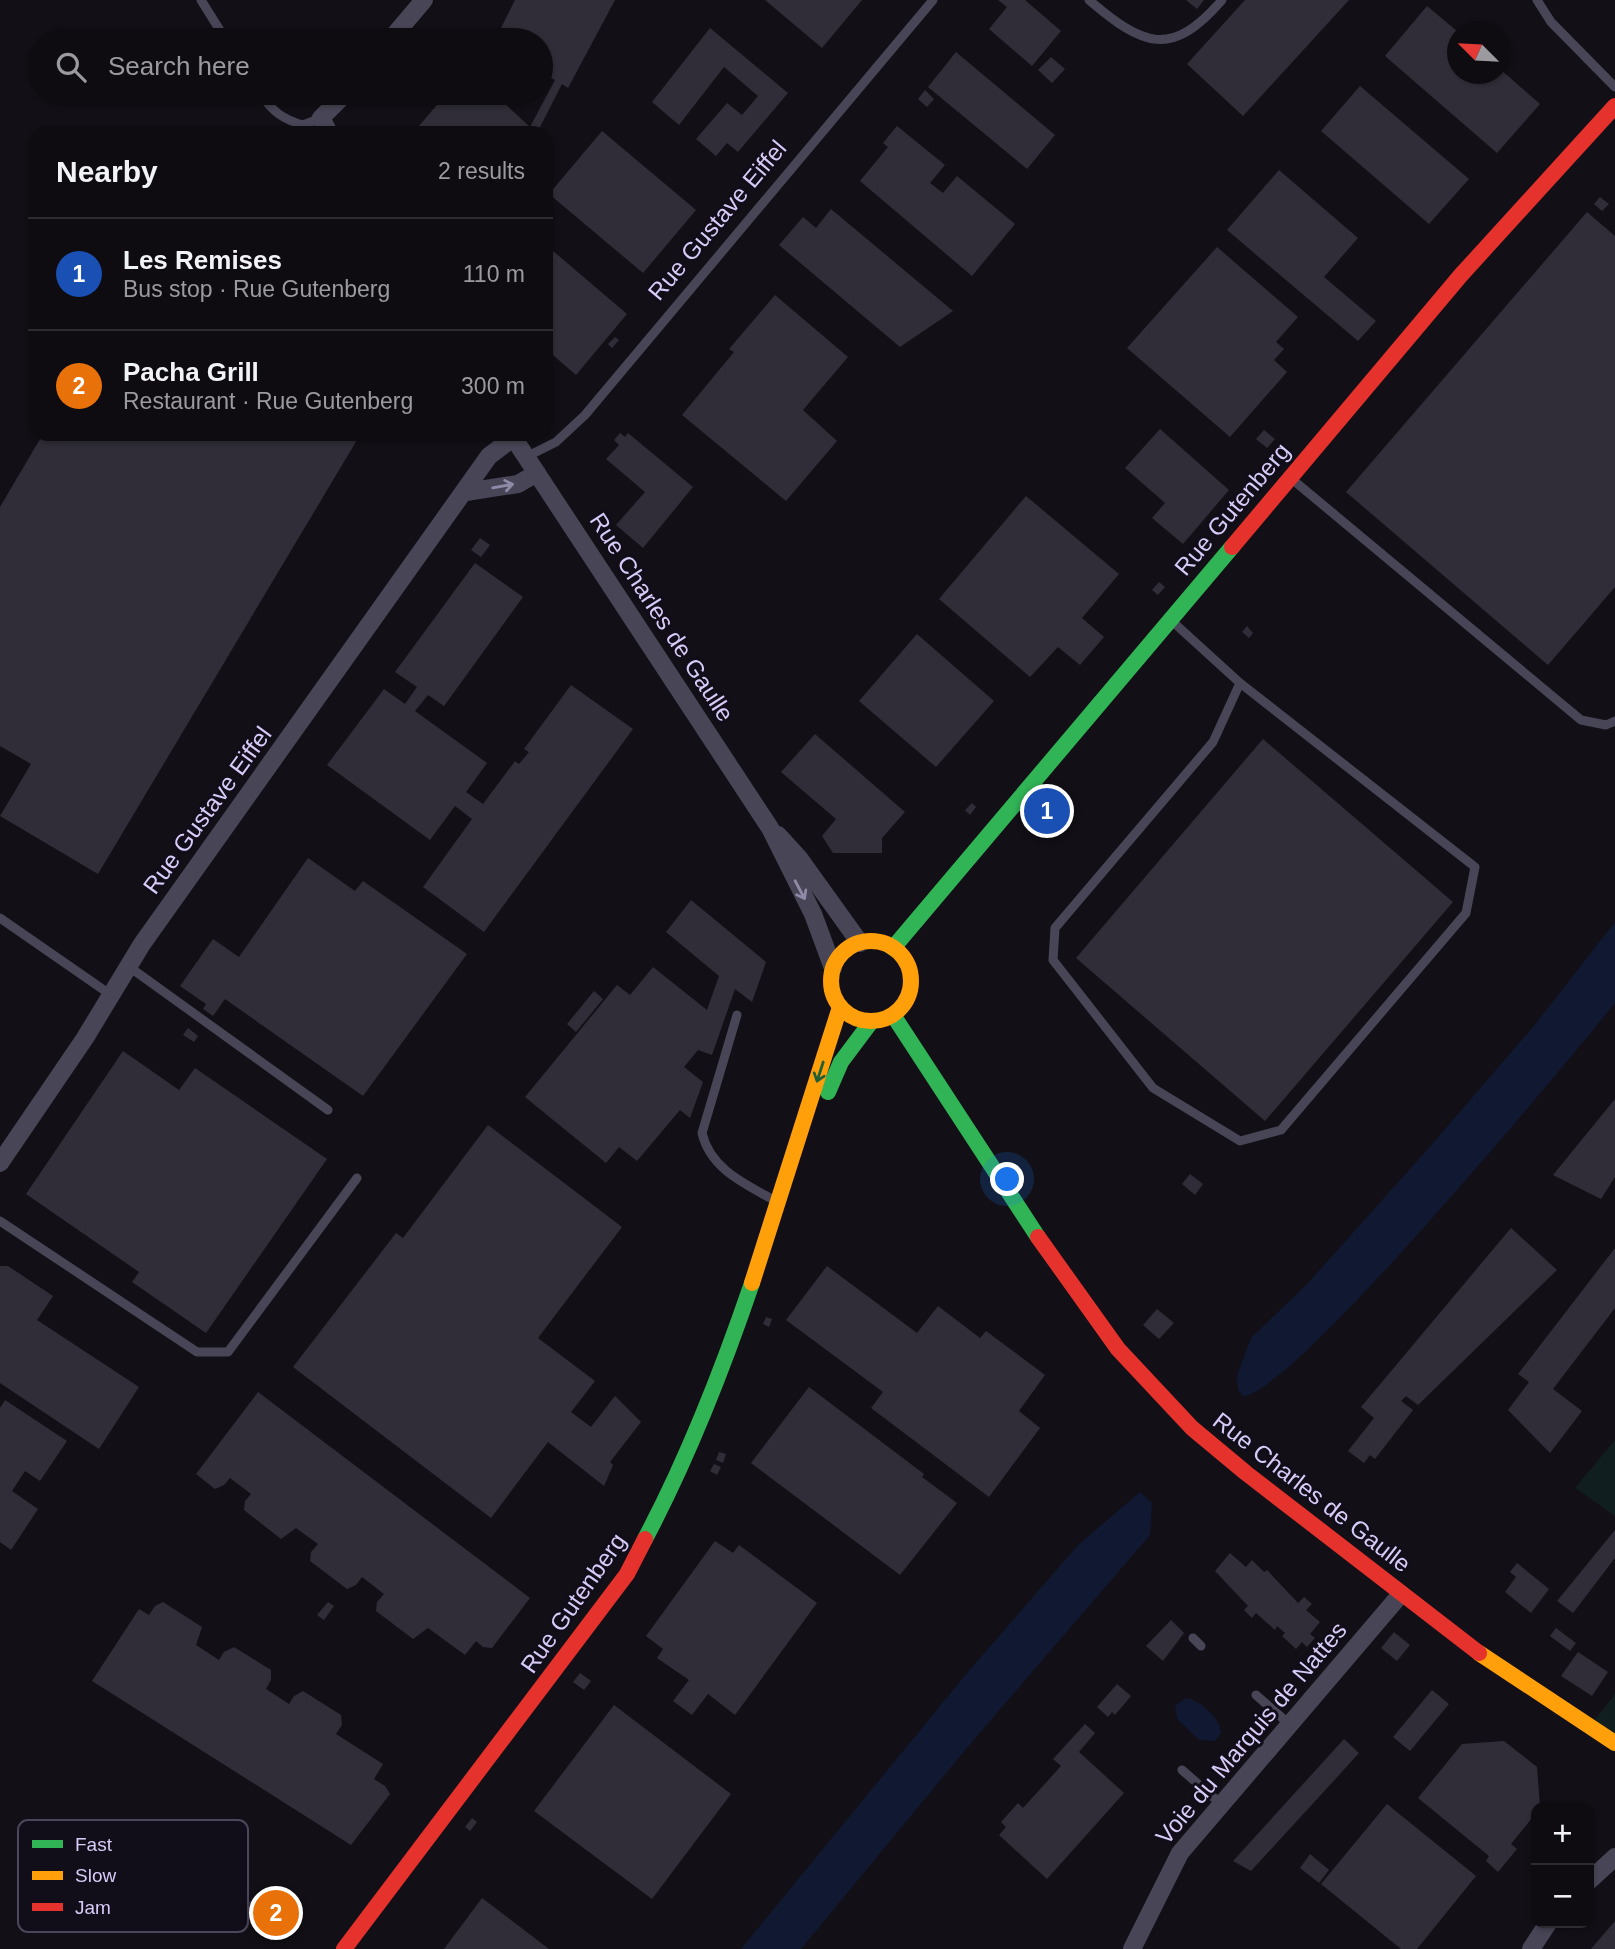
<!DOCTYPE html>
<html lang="en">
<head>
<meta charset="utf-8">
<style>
  body { margin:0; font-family:Arial,sans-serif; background:#171519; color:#f1f3f6 }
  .controls { position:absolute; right:21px; bottom:21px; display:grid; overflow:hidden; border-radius:14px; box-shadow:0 2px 5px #0004 }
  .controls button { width:63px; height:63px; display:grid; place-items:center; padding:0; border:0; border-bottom:2px solid #2e2c30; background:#0e0c10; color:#f1f3f6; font:35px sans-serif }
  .compass { position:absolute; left:1447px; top:21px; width:63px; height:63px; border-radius:50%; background:#0e0c10; box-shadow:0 2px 5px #0004; rotate:294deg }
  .you { position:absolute; left:1008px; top:1180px; width:24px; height:24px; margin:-18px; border:5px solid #fff; border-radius:50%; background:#1a73e8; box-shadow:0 0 0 10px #1a73e833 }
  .badge { display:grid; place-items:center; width:46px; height:46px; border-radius:50%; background:#928aa9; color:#fff; font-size:23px; font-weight:700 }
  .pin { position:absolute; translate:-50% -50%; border:4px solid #fff; box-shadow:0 2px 7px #0006 }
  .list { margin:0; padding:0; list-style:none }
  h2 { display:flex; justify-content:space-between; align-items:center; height:91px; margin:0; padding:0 28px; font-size:30px }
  h2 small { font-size:23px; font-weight:400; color:#9b9b9f }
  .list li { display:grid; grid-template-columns:46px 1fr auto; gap:21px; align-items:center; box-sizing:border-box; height:112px; padding:0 28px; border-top:2px solid #2e2c30 }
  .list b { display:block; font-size:26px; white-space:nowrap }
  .list p { margin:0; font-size:23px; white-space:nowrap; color:#9b9b9f }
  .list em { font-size:23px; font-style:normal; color:#9b9b9f }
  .icon { flex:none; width:38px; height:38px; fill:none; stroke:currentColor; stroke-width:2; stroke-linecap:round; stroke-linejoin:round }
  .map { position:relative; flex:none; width:1615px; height:1949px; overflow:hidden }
  .search { position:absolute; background:#0e0c10; box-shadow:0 2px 5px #0004; left:28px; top:28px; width:525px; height:77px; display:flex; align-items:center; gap:18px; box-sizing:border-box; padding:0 24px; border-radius:38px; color:#9b9b9f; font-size:26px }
  .panel { position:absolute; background:#0e0c10; box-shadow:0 2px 5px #0004; left:28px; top:126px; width:525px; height:315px; border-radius:21px }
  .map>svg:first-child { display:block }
</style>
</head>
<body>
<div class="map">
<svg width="1615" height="1949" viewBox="0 0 1615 1949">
  <rect width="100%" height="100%" fill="#121016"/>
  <path fill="#111e20" d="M 1615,1440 L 1615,1516 L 1575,1488 Z
    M 1615,1694 L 1615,1743 L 1589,1727 Z"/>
  <path fill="#101832" d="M 1615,922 L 1615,1003 C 1570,1059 1291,1396 1243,1396 L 1238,1390 L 1237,1376 L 1251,1338 L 1308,1283 L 1426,1151 L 1533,1027 Z
    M 1140,1492 L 1152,1503 L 1150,1535 L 966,1749 L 801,1949 L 741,1949 L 967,1673 L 1078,1545 Z
    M 1186,1698 C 1200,1700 1221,1719 1221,1733 L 1215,1741 L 1199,1740 L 1177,1719 L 1175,1706 Z"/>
  <path fill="#302d38" d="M 515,0 L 615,0 L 568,88 L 562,84 L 537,133 L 413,133 L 447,93 L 493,93 L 530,127 L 555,80 L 541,73 L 541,40 L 498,40 L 498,34 Z
    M 765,0 L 862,0 L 822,48 Z
    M 998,0 L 1025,0 L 1061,31 L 1032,66 L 989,29 L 1007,7 Z
    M 1186,0 L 1204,0 L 1197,9 Z
    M 1245,0 L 1349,0 L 1243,116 L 1187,64 Z
    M 1427,6 L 1458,32 L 1458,74 L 1500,74 L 1500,69 L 1540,104 L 1497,153 L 1385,56 Z
    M 710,28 L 788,93 L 738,152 L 727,143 L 716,156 L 696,139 L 727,103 L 742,115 L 758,96 L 724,67 L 679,125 L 652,102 Z
    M 956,52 L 1055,135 L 1027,169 L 928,87 Z
    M 1051,57 L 1065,69 L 1052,83 L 1038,70 Z
    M 1360,86 L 1469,179 L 1429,224 L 1321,131 Z
    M 925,90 L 934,99 L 927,107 L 918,99 Z
    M 897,126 L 945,165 L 930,183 L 943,193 L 957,176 L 1015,224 L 972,276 L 860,181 L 888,147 L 883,143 Z
    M 602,131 L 696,210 L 643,273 L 549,194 Z
    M 1279,170 L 1358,238 L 1324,277 L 1376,321 L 1358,341 L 1227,230 Z
    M 1600,197 L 1609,204 L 1602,211 L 1594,204 Z
    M 831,209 L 953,311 L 900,347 L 779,245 L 803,217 L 816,228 Z
    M 1587,212 L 1615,236 L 1615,587 L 1548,665 L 1346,492 Z
    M 546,245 L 627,314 L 576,375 L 546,349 Z
    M 1217,247 L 1298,317 L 1276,342 L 1284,349 L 1274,360 L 1287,372 L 1230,437 L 1127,348 Z
    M 775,295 L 848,357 L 803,410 L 837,441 L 786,501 L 682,415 L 734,352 L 729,349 Z
    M 615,337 L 619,340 L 612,348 L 608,344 Z
    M 1160,429 L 1229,490 L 1183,544 L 1152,518 L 1165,503 L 1125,468 Z
    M 1264,430 L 1275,439 L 1267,448 L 1256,439 Z
    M 620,433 L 625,437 L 628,433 L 693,487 L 643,548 L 616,525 L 645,492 L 606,459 L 619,445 L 614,440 Z
    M 43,434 L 346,434 L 357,440 L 98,874 L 0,816 L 31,764 L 0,746 L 0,507 Z
    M 1026,496 L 1119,574 L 1082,618 L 1104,637 L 1080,665 L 1058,647 L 1030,677 L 939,599 Z
    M 480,538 L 490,545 L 481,557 L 471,550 Z
    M 475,563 L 523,597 L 444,706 L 428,695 L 415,711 L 487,763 L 466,792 L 483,804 L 515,761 L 519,764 L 529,752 L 524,749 L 571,685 L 633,729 L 484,932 L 423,887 L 472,819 L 455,806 L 430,840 L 327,765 L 384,689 L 405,704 L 417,687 L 395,672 Z
    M 1159,582 L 1165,587 L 1158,595 L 1152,590 Z
    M 1247,626 L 1253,633 L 1249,638 L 1242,632 Z
    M 917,634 L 994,701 L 936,767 L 859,701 Z
    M 815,734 L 905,812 L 882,838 L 882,853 L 833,853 L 822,836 L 836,819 L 781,772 Z
    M 1263,739 L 1453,902 L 1265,1121 L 1076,958 Z
    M 972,803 L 976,807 L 970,815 L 965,810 Z
    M 308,858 L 355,891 L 363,881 L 467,954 L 363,1096 L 225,999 L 213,1016 L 203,1009 L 206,1004 L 180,986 L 213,939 L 239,957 Z
    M 691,900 L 766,962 L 752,1002 L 735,989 L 712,1055 L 698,1050 L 684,1067 L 703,1082 L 690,1118 L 680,1110 L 637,1161 L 619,1147 L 606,1163 L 525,1097 L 617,985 L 630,995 L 653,967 L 707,1010 L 719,976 L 666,932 Z
    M 594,991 L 603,999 L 576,1032 L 567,1024 Z
    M 188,1028 L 198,1036 L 194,1042 L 183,1035 Z
    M 123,1051 L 179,1090 L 195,1068 L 327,1159 L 206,1333 L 132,1282 L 139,1272 L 26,1194 Z
    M 1615,1099 L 1615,1177 L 1601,1199 L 1553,1175 Z
    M 488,1125 L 622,1227 L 538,1338 L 595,1381 L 571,1412 L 591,1427 L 615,1396 L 641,1422 L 610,1462 L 613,1465 L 604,1486 L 548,1442 L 491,1518 L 293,1367 L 396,1233 L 403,1238 Z
    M 1190,1174 L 1203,1184 L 1195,1195 L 1182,1184 Z
    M 1511,1228 L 1557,1270 L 1418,1405 L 1406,1396 L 1401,1401 L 1413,1410 L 1375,1459 L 1370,1455 L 1364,1463 L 1348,1451 L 1374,1418 L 1361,1407 Z
    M 1615,1248 L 1615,1308 L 1553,1389 L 1582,1411 L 1550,1453 L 1508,1410 L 1529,1382 L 1518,1374 Z
    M 0,1266 L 8,1266 L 53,1296 L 37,1320 L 139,1387 L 99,1449 L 0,1383 Z
    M 827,1266 L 917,1333 L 938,1306 L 980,1338 L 986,1331 L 1045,1375 L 1019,1411 L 1040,1428 L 989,1497 L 871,1408 L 883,1392 L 786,1320 Z
    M 1157,1309 L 1174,1323 L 1159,1339 L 1143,1325 Z
    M 766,1317 L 772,1319 L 769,1327 L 763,1324 Z
    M 809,1387 L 924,1474 L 922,1477 L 957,1503 L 900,1575 L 751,1463 Z
    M 258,1392 L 530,1598 L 492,1648 L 483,1647 L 476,1641 L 465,1655 L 428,1628 L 413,1639 L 376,1611 L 377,1602 L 384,1594 L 362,1577 L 356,1585 L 347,1589 L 310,1561 L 311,1552 L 318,1544 L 296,1528 L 281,1539 L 244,1510 L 245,1501 L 251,1494 L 230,1478 L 224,1485 L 215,1489 L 196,1474 Z
    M 5,1400 L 67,1441 L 40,1481 L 25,1471 L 12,1491 L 38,1509 L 11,1550 L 0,1542 L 0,1408 Z
    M 719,1452 L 726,1454 L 723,1463 L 716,1460 Z
    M 714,1464 L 721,1467 L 717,1475 L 710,1471 Z
    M 1615,1530 L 1615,1558 L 1573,1613 L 1557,1601 Z
    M 715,1541 L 733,1553 L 739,1545 L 817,1603 L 735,1715 L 708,1694 L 692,1715 L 673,1701 L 689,1680 L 657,1658 L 663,1649 L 646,1636 Z
    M 1230,1553 L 1246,1567 L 1252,1560 L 1264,1572 L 1267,1570 L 1298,1603 L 1304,1597 L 1312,1604 L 1306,1610 L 1320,1622 L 1310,1634 L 1315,1638 L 1307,1647 L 1302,1642 L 1296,1649 L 1282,1636 L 1285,1633 L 1277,1626 L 1275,1630 L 1256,1613 L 1252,1618 L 1244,1610 L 1248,1606 L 1215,1571 Z
    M 1517,1563 L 1549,1589 L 1531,1613 L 1505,1592 L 1516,1577 L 1510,1572 Z
    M 163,1602 L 202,1627 L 196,1645 L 219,1660 L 224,1652 L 234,1647 L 271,1670 L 271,1680 L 266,1689 L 289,1704 L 294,1696 L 303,1691 L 341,1715 L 342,1725 L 336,1734 L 383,1764 L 374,1779 L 385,1786 L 390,1794 L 351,1845 L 92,1681 L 139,1609 L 149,1615 L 155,1606 Z
    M 328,1602 L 334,1606 L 324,1620 L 317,1615 Z
    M 1171,1620 L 1184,1633 L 1163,1661 L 1146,1646 Z
    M 1556,1628 L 1576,1643 L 1570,1651 L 1550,1636 Z
    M 1394,1632 L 1410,1645 L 1397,1661 L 1381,1648 Z
    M 1578,1652 L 1608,1672 L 1592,1696 L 1561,1676 Z
    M 580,1673 L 591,1681 L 584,1690 L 573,1682 Z
    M 1117,1684 L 1131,1696 L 1115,1715 L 1112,1712 L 1108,1717 L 1097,1707 Z
    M 1432,1690 L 1449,1704 L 1410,1751 L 1393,1737 Z
    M 614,1705 L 731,1794 L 652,1899 L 534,1811 Z
    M 1085,1724 L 1095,1733 L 1079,1752 L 1124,1793 L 1047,1879 L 999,1835 L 1006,1827 L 1001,1822 L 1018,1803 L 1023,1808 L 1061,1766 L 1053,1759 Z
    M 1344,1739 L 1359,1753 L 1340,1774 L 1251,1871 L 1233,1861 Z
    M 1504,1741 L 1537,1767 L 1540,1807 L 1536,1807 L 1536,1813 L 1511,1844 L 1517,1849 L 1498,1872 L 1486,1861 L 1489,1856 L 1418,1798 L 1462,1744 Z
    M 1387,1804 L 1476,1876 L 1417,1949 L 1401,1949 L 1321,1884 Z
    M 472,1818 L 477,1822 L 470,1831 L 465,1827 Z
    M 1310,1854 L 1329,1870 L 1319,1883 L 1300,1868 Z
    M 282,1888 L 287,1891 L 302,1916 L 296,1927 L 271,1941 L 253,1911 L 249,1913 L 244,1904 L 255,1899 L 257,1902 Z
    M 482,1898 L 549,1949 L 444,1949 Z
    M 1615,1921 L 1615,1949 L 1591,1949 Z"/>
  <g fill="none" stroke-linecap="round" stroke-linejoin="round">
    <path stroke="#484656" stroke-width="9" d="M 201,0 L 226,40
      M 1089,0 C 1143,46 1171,59 1222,0
      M 1537,0 L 1551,22 L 1615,87
      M 260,93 C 272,111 282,119 303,125 L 321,118
      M 526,457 L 556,442 L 585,415 L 933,0
      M 1293,480 L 1581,720 L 1606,725 L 1615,721
      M 1173,622 L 1240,683 L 1475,867 L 1466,913 L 1281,1130 L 1240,1141 L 1153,1088 L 1053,960 L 1055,928 L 1213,742 L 1240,683
      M 0,918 L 111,995
      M 128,966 L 328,1110
      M 737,1015 L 702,1133 C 711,1171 748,1185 779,1203
      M 0,1221 L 197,1352 L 228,1352 L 357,1178
      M 1193,1638 L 1201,1646
      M 1256,1695 L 1288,1723
      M 1182,1770 L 1220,1803"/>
    <path stroke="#484656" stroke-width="18" d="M 390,40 L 424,0
      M 329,133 L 321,118 L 346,93
      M 511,434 L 770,828 L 813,914 L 833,968
      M 466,492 L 518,484 L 537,473
      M 778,835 L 799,858 L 860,943
      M 0,1163 L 85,1038 L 142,944 L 489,456 L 513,438
      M 1589,1881 L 1615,1857
      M 1132,1949 L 1180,1853 L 1401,1594
      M 1531,1949 L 1548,1923"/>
    <path stroke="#30b455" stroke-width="16" d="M 893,948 L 1232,547
      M 893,1015 L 1038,1237
      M 828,1092 L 841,1062 L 871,1022
      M 645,1539 C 689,1456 722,1371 752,1283"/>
    <path stroke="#ff9f0a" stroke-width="16" d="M831 981a40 40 0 1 1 80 0a40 40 0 1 1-80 0Z
      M 752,1283 L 840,1007
      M 1479,1653 L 1615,1743"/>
    <path stroke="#e5322d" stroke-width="16" d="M 1232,547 L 1461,275 L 1615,106
      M 1038,1237 L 1118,1349 L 1192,1428 L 1246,1473 L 1479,1653
      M 344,1949 L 627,1574 L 645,1539"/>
  </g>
  <defs><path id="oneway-shaft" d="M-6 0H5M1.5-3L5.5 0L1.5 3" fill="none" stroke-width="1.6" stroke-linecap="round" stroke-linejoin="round" transform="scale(1.75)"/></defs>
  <g stroke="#9089a7">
    <use href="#oneway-shaft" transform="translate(503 486) rotate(-10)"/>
    <use href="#oneway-shaft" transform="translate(800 890) rotate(62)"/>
  </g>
  <use stroke="#206037" href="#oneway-shaft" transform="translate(820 1072) rotate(108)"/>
  <g text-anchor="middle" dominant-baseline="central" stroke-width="6" stroke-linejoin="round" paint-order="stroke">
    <g font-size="24" fill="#d7ccf8" stroke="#110d19">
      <text transform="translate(717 220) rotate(-50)">Rue Gustave Eiffel</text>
      <text transform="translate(1232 509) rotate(-50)">Rue Gutenberg</text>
      <text transform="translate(662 617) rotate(57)">Rue Charles de Gaulle</text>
      <text transform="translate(207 810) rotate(-54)">Rue Gustave Eiffel</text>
      <text transform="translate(1312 1492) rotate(38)">Rue Charles de Gaulle</text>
      <text transform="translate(573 1603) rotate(-55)">Rue Gutenberg</text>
      <text transform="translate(1251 1733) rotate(-50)">Voie du Marquis de Nattes</text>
    </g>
  </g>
  <rect x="18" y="1820" width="230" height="112" rx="10" fill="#110d19" stroke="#4c465c" stroke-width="2"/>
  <rect x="32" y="1840" width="31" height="8" fill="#30b455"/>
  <rect x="32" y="1871" width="31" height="9" fill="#ff9f0a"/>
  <rect x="32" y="1903" width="31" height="8" fill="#e5322d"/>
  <g font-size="19" fill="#d7ccf8">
    <text x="75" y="1851">Fast</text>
    <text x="75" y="1882">Slow</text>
    <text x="75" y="1914">Jam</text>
  </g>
</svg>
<div class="controls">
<button>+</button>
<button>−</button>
</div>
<svg class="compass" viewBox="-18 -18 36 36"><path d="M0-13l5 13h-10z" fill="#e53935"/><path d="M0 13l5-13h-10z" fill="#9b9b9f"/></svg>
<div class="you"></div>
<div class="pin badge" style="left:1047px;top:811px;background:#1a4fb4">1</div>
<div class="pin badge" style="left:276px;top:1913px;background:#e8710a">2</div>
<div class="search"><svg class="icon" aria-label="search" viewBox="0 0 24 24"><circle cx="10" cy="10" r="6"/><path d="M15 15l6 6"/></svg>Search here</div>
<section class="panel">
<h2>Nearby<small>2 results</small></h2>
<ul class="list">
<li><span class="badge" style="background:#1a4fb4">1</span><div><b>Les Remises</b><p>Bus stop · Rue Gutenberg</p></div><em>110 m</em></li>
<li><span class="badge" style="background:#e8710a">2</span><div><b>Pacha Grill</b><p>Restaurant · Rue Gutenberg</p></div><em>300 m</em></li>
</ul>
</section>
</div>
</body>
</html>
